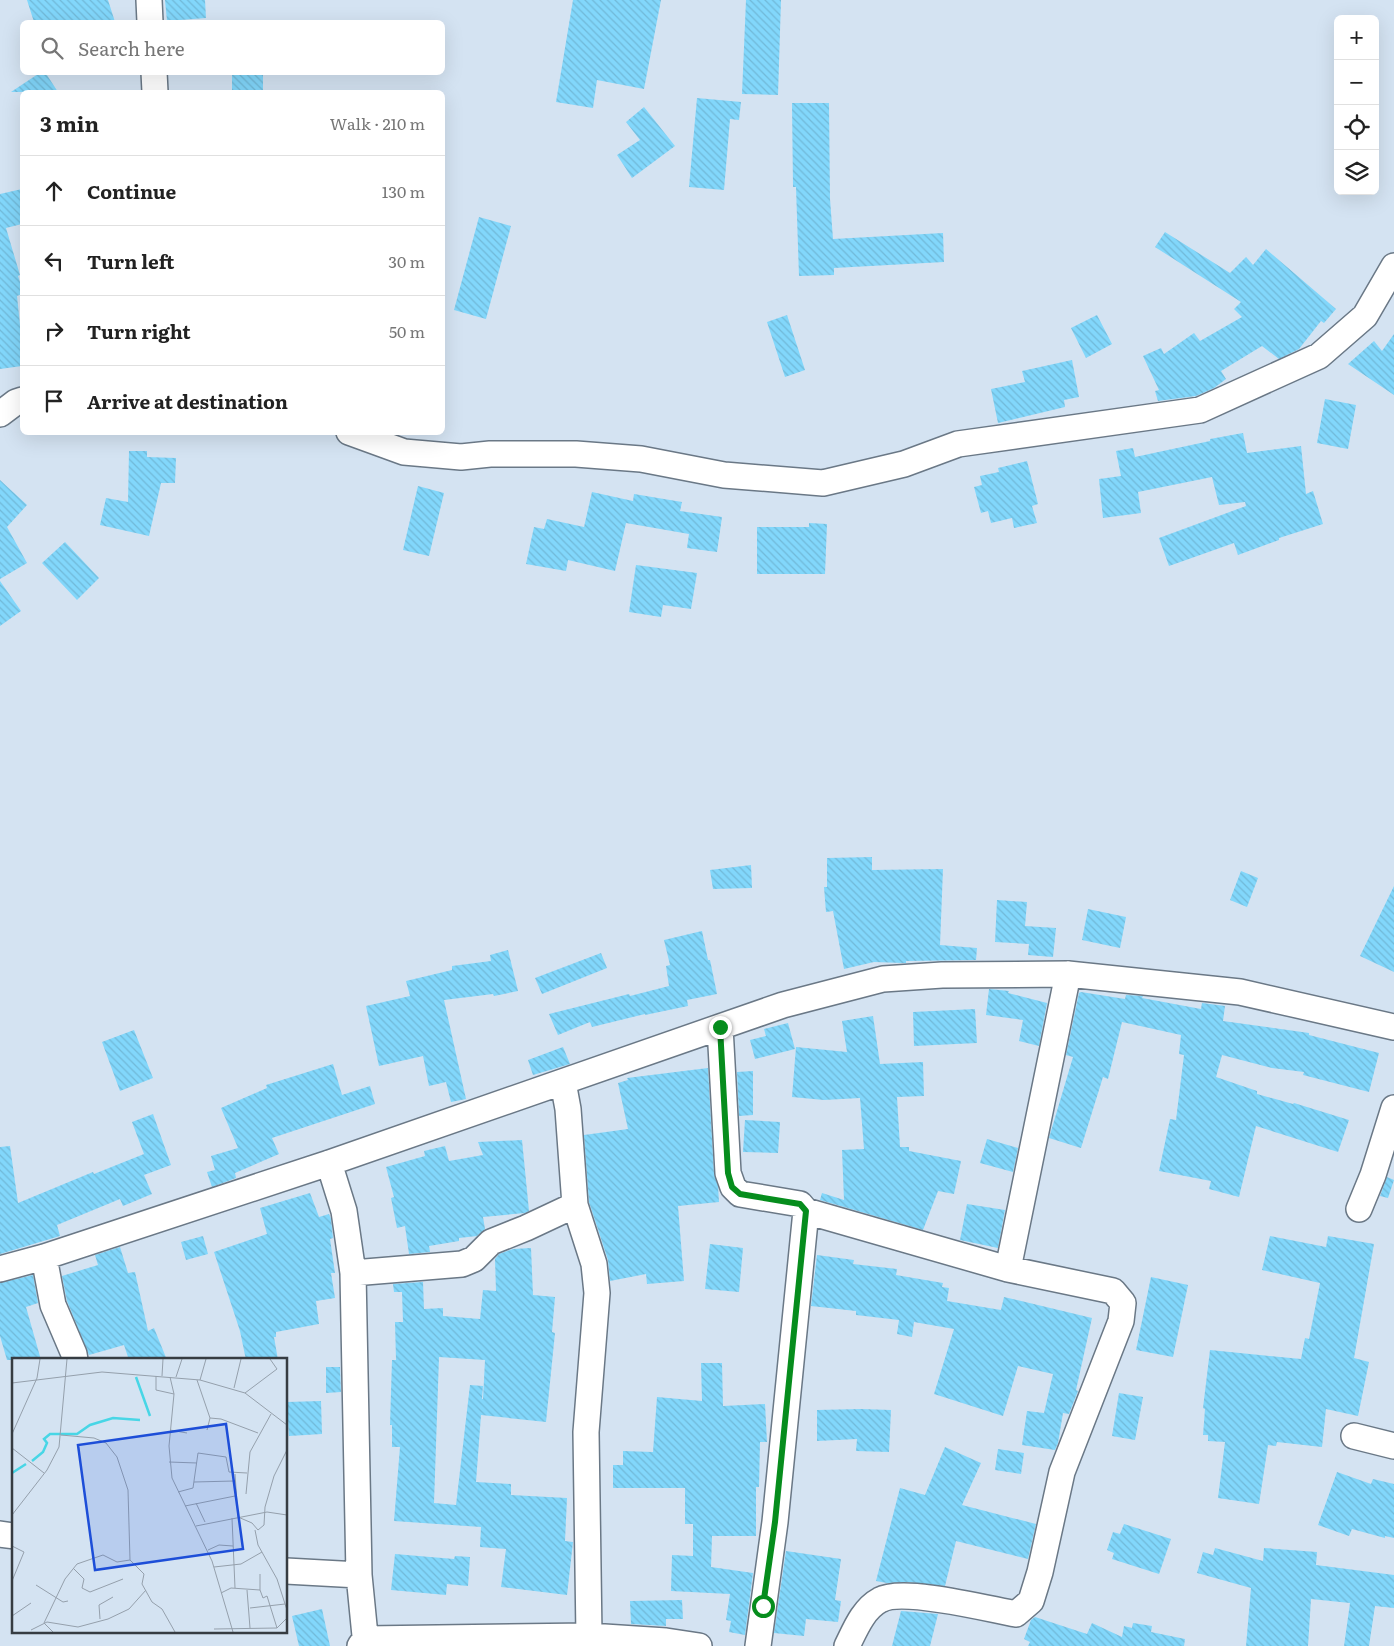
<!DOCTYPE html>
<html lang="en">
<head>
<meta charset="utf-8">
<style>
  body { margin:0; font-family:Literata,serif; background:#f6f6f6; color:#222 }
  .controls { position:absolute; right:15px; top:15px; display:grid; overflow:hidden; border-radius:8px; box-shadow:0 5px 20px #0002 }
  .controls button { width:45px; height:45px; display:grid; place-items:center; padding:0; border:0; border-bottom:1px solid #e0e0e0; background:#fff; color:#222; font:25px sans-serif }
  .stop { position:absolute; width:15px; height:15px; margin:-11px; border:4px solid #068d1d; border-radius:50%; background:#fff }
  .stop.end { background:#068d1d; border-color:#fff; box-shadow:0 1px 5px #0008 }
  .list { margin:0; padding:0; list-style:none }
  h2 { display:flex; justify-content:space-between; align-items:center; height:65px; margin:0; padding:0 20px; font-size:21px }
  h2 small { font-size:16px; font-weight:400; color:#767676 }
  .list li { display:grid; grid-template-columns:32px 1fr auto; gap:15px; align-items:center; box-sizing:border-box; height:70px; padding:0 20px; border-top:1px solid #e0e0e0 }
  .list b { display:block; font-size:19px; white-space:nowrap }
  .list em { font-size:16px; font-style:normal; color:#767676 }
  .icon { flex:none; width:28px; height:28px; fill:none; stroke:currentColor; stroke-width:2; stroke-linecap:round; stroke-linejoin:round }
  .map { position:relative; flex:none; width:1394px; height:1646px; overflow:hidden }
  .search { position:absolute; background:#fff; box-shadow:0 5px 20px #0002; left:20px; top:20px; width:425px; height:55px; display:flex; align-items:center; gap:12px; box-sizing:border-box; padding:0 18px; border-radius:8px; color:#767676; font-size:19px }
  .panel { position:absolute; background:#fff; box-shadow:0 5px 20px #0002; left:20px; top:90px; width:425px; height:345px; border-radius:8px }
  .map>svg:first-child { display:block }
</style>
</head>
<body>
<div class="map">
<svg width="1394" height="1646" viewBox="0 0 1394 1646">
  <defs>
    <pattern id="building-back-hatch" width="6" height="6" patternUnits="userSpaceOnUse" patternTransform="scale(1.25)"><rect width="6" height="6" fill="#82d7fb"/><path d="M-1 5l2 2M0 0l6 6M5-1l2 2" fill="none" stroke="#71b9d8"/></pattern>
  </defs>
  <rect width="100%" height="100%" fill="#d4e3f2"/>
  <path fill="url(#building-back-hatch)" fill-rule="evenodd" d="M 27,0 L 108,0 L 115,22 L 34,22 Z
    M 165,0 L 205,0 L 206,18 L 167,21 Z
    M 573,0 L 661,0 L 644,89 L 597,80 L 593,108 L 556,102 Z
    M 746,0 L 781,0 L 778,95 L 742,94 Z
    M 41,72 L 45,72 L 58,92 L 11,92 Z
    M 232,72 L 263,72 L 263,92 L 232,92 Z
    M 697,98 L 741,102 L 739,120 L 730,119 L 724,190 L 689,187 Z
    M 792,103 L 829,103 L 830,199 L 833,239 L 943,233 L 944,262 L 834,268 L 834,275 L 799,276 L 796,187 L 793,187 Z
    M 644,107 L 675,146 L 632,178 L 617,155 L 640,140 L 626,122 Z
    M 22,189 L 22,224 L 6,228 L 20,275 L 18,276 L 22,288 L 22,294 L 17,296 L 22,344 L 22,366 L 0,369 L 0,194 Z
    M 479,217 L 511,226 L 486,319 L 454,310 Z
    M 1165,232 L 1230,273 L 1246,257 L 1253,265 L 1266,249 L 1336,309 L 1324,323 L 1321,321 L 1299,349 L 1279,359 L 1262,346 L 1221,371 L 1226,379 L 1214,388 L 1196,396 L 1158,401 L 1155,391 L 1159,390 L 1143,356 L 1161,348 L 1164,354 L 1194,333 L 1200,341 L 1242,317 L 1234,309 L 1241,302 L 1155,247 Z
    M 787,315 L 805,370 L 785,377 L 767,322 Z
    M 1097,315 L 1112,344 L 1086,358 L 1071,328 Z
    M 1394,334 L 1394,395 L 1348,364 L 1374,341 L 1382,351 Z
    M 1072,360 L 1079,397 L 1064,400 L 1065,407 L 998,423 L 991,389 L 1025,382 L 1022,371 Z
    M 1325,399 L 1356,405 L 1348,449 L 1317,443 Z
    M 1243,433 L 1247,453 L 1301,446 L 1306,494 L 1313,491 L 1323,524 L 1279,538 L 1279,540 L 1238,555 L 1234,543 L 1169,566 L 1159,538 L 1246,506 L 1245,502 L 1219,505 L 1212,477 L 1138,492 L 1141,513 L 1103,518 L 1099,479 L 1121,476 L 1116,451 L 1133,448 L 1135,457 L 1210,441 L 1210,439 Z
    M 129,451 L 147,451 L 147,457 L 176,458 L 175,483 L 161,483 L 149,536 L 100,525 L 106,498 L 128,502 Z
    M 1027,461 L 1038,504 L 1032,506 L 1037,523 L 1014,528 L 1012,518 L 991,523 L 988,511 L 981,513 L 974,487 L 982,485 L 980,476 L 999,472 L 998,468 Z
    M 0,480 L 27,505 L 7,527 L 27,563 L 0,579 Z
    M 418,486 L 444,493 L 429,556 L 403,550 Z
    M 592,492 L 633,501 L 634,494 L 682,502 L 680,511 L 722,517 L 717,552 L 687,548 L 689,534 L 626,523 L 615,571 L 568,560 L 566,571 L 526,564 L 534,527 L 544,529 L 547,519 L 584,527 Z
    M 809,523 L 827,524 L 825,574 L 757,574 L 757,527 L 809,527 Z
    M 65,542 L 99,578 L 77,600 L 42,563 Z
    M 636,565 L 697,573 L 691,609 L 663,605 L 661,617 L 629,612 Z
    M 0,581 L 21,611 L 0,626 Z
    M 872,857 L 872,870 L 943,869 L 940,945 L 977,948 L 976,960 L 906,961 L 906,963 L 903,963 L 874,962 L 844,969 L 833,911 L 826,912 L 824,887 L 827,887 L 827,858 Z
    M 751,865 L 752,888 L 713,889 L 710,870 Z
    M 1241,871 L 1258,878 L 1247,907 L 1230,900 Z
    M 1394,886 L 1394,972 L 1360,956 Z
    M 997,900 L 1027,902 L 1025,926 L 1056,928 L 1053,957 L 1028,955 L 1029,944 L 995,942 Z
    M 1088,909 L 1126,917 L 1120,948 L 1082,940 Z
    M 702,931 L 708,960 L 710,960 L 717,994 L 687,1000 L 688,1006 L 645,1015 L 645,1014 L 592,1027 L 590,1022 L 558,1035 L 549,1014 L 629,994 L 630,996 L 669,986 L 666,966 L 670,965 L 664,940 Z
    M 508,950 L 518,991 L 494,996 L 493,994 L 444,1000 L 466,1099 L 451,1102 L 446,1082 L 429,1086 L 423,1056 L 379,1066 L 366,1006 L 410,996 L 406,981 L 452,970 L 452,966 L 491,961 L 490,955 Z
    M 601,953 L 607,968 L 542,994 L 535,978 Z
    M 989,989 L 1009,991 L 1008,993 L 1047,1003 L 1039,1046 L 1019,1041 L 1023,1020 L 986,1015 Z
    M 1081,992 L 1125,999 L 1126,995 L 1143,996 L 1142,998 L 1201,1009 L 1202,1003 L 1225,1006 L 1223,1021 L 1309,1033 L 1309,1035 L 1379,1053 L 1369,1092 L 1303,1075 L 1304,1072 L 1272,1068 L 1222,1055 L 1216,1077 L 1257,1091 L 1257,1094 L 1293,1104 L 1294,1103 L 1349,1120 L 1338,1152 L 1256,1126 L 1239,1197 L 1209,1189 L 1211,1181 L 1159,1171 L 1170,1119 L 1176,1120 L 1184,1055 L 1179,1054 L 1181,1035 L 1122,1022 L 1108,1079 L 1103,1077 L 1081,1148 L 1049,1138 L 1073,1057 L 1066,1055 L 1079,993 Z
    M 975,1009 L 977,1043 L 914,1046 L 913,1012 Z
    M 873,1016 L 880,1064 L 923,1062 L 924,1096 L 897,1097 L 900,1147 L 909,1147 L 909,1151 L 961,1161 L 954,1194 L 938,1191 L 923,1230 L 820,1200 L 822,1193 L 844,1200 L 842,1150 L 864,1149 L 860,1098 L 824,1100 L 792,1097 L 796,1047 L 847,1052 L 842,1021 Z
    M 788,1023 L 795,1049 L 755,1059 L 750,1040 L 766,1036 L 764,1029 Z
    M 134,1030 L 153,1078 L 120,1091 L 102,1042 Z
    M 563,1047 L 570,1064 L 533,1075 L 528,1060 Z
    M 333,1064 L 342,1095 L 370,1086 L 375,1104 L 272,1138 L 279,1154 L 235,1173 L 236,1178 L 212,1187 L 207,1172 L 215,1170 L 211,1156 L 238,1148 L 221,1108 L 267,1088 L 266,1085 Z
    M 708,1068 L 714,1174 L 718,1186 L 719,1202 L 678,1206 L 684,1281 L 647,1284 L 646,1274 L 610,1281 L 608,1260 L 589,1202 L 584,1135 L 628,1129 L 618,1083 L 628,1080 L 627,1078 Z
    M 753,1071 L 753,1115 L 739,1116 L 737,1072 Z
    M 153,1114 L 171,1165 L 144,1175 L 152,1194 L 123,1206 L 120,1199 L 57,1225 L 60,1236 L 0,1254 L 0,1147 L 10,1146 L 18,1203 L 93,1172 L 94,1174 L 144,1154 L 132,1122 Z
    M 745,1120 L 780,1122 L 778,1153 L 743,1152 Z
    M 987,1139 L 1018,1148 L 1013,1172 L 980,1163 Z
    M 522,1140 L 529,1211 L 525,1213 L 483,1217 L 485,1229 L 477,1236 L 459,1238 L 459,1241 L 429,1246 L 430,1252 L 409,1254 L 405,1226 L 397,1228 L 391,1198 L 394,1197 L 386,1167 L 425,1156 L 424,1151 L 445,1146 L 449,1161 L 483,1155 L 478,1142 Z
    M 1387,1177 L 1394,1180 L 1388,1198 L 1380,1196 Z
    M 310,1193 L 319,1217 L 329,1214 L 331,1219 L 333,1238 L 330,1239 L 335,1273 L 331,1273 L 335,1298 L 316,1301 L 319,1324 L 276,1332 L 276,1337 L 274,1337 L 278,1360 L 246,1360 L 240,1331 L 214,1252 L 267,1234 L 260,1208 Z
    M 967,1204 L 1005,1210 L 998,1248 L 960,1240 Z
    M 203,1236 L 208,1254 L 186,1260 L 181,1242 Z
    M 1270,1236 L 1326,1247 L 1328,1236 L 1374,1244 L 1354,1358 L 1369,1362 L 1358,1416 L 1326,1409 L 1322,1447 L 1277,1442 L 1276,1446 L 1268,1445 L 1259,1504 L 1218,1498 L 1225,1442 L 1208,1441 L 1208,1435 L 1203,1435 L 1205,1409 L 1203,1408 L 1210,1350 L 1301,1359 L 1305,1338 L 1309,1339 L 1320,1283 L 1262,1270 Z
    M 710,1244 L 743,1248 L 739,1292 L 705,1289 Z
    M 120,1247 L 128,1273 L 135,1272 L 148,1331 L 154,1328 L 167,1360 L 129,1360 L 124,1345 L 89,1355 L 67,1301 L 62,1276 L 98,1265 L 95,1255 Z
    M 531,1248 L 533,1295 L 555,1297 L 552,1332 L 555,1333 L 546,1422 L 481,1415 L 476,1482 L 511,1484 L 511,1495 L 567,1498 L 565,1541 L 573,1542 L 567,1595 L 501,1587 L 506,1549 L 480,1547 L 481,1527 L 394,1521 L 400,1447 L 392,1447 L 392,1425 L 390,1425 L 392,1360 L 396,1360 L 395,1322 L 403,1322 L 402,1292 L 394,1292 L 393,1284 L 423,1282 L 424,1309 L 443,1308 L 443,1316 L 480,1319 L 483,1290 L 496,1291 L 495,1259 L 499,1254 L 513,1249 ZM 439,1357 L 485,1360 L 483,1399 L 482,1399 L 483,1386 L 470,1385 L 456,1505 L 434,1503 Z
    M 817,1255 L 854,1260 L 853,1264 L 897,1269 L 896,1275 L 943,1283 L 942,1287 L 949,1288 L 947,1301 L 1001,1310 L 1004,1297 L 1092,1318 L 1076,1390 L 1078,1391 L 1069,1414 L 1063,1413 L 1058,1443 L 1055,1450 L 1022,1445 L 1027,1411 L 1044,1413 L 1053,1374 L 1018,1366 L 1003,1416 L 934,1394 L 954,1329 L 914,1322 L 912,1337 L 897,1334 L 899,1320 L 856,1315 L 856,1311 L 811,1306 Z
    M 33,1275 L 38,1303 L 26,1307 L 41,1360 L 7,1360 L 0,1336 L 0,1283 Z
    M 1151,1277 L 1188,1285 L 1173,1357 L 1136,1350 Z
    M 701,1363 L 722,1363 L 723,1406 L 765,1404 L 767,1442 L 760,1442 L 759,1487 L 756,1487 L 756,1536 L 712,1536 L 711,1567 L 753,1573 L 745,1635 L 729,1632 L 731,1621 L 726,1620 L 730,1594 L 671,1591 L 672,1555 L 693,1556 L 693,1524 L 685,1524 L 685,1488 L 613,1488 L 613,1465 L 623,1465 L 623,1451 L 653,1452 L 657,1397 L 702,1401 Z
    M 326,1367 L 340,1367 L 341,1392 L 326,1393 Z
    M 1119,1393 L 1143,1397 L 1135,1440 L 1112,1436 Z
    M 321,1401 L 322,1434 L 289,1436 L 287,1402 Z
    M 861,1409 L 891,1410 L 889,1452 L 856,1451 L 857,1439 L 817,1441 L 817,1410 Z
    M 945,1447 L 981,1463 L 962,1505 L 1036,1524 L 1028,1559 L 956,1541 L 945,1586 L 908,1582 L 887,1583 L 876,1581 L 900,1488 L 925,1495 Z
    M 998,1449 L 1024,1453 L 1021,1474 L 995,1470 Z
    M 1337,1472 L 1371,1484 L 1373,1479 L 1394,1484 L 1394,1538 L 1385,1536 L 1385,1538 L 1352,1529 L 1349,1536 L 1318,1525 Z
    M 1124,1524 L 1171,1539 L 1159,1574 L 1112,1559 L 1114,1553 L 1107,1550 L 1113,1532 L 1120,1534 Z
    M 1215,1548 L 1263,1561 L 1264,1548 L 1317,1552 L 1316,1565 L 1394,1575 L 1394,1608 L 1375,1606 L 1369,1646 L 1344,1646 L 1350,1603 L 1311,1599 L 1308,1646 L 1246,1646 L 1251,1588 L 1197,1573 L 1203,1552 L 1213,1555 Z
    M 786,1551 L 841,1559 L 835,1600 L 841,1601 L 838,1622 L 806,1619 L 804,1636 L 774,1633 Z
    M 395,1554 L 454,1559 L 455,1556 L 470,1557 L 468,1586 L 447,1584 L 446,1595 L 391,1590 Z
    M 682,1600 L 683,1619 L 666,1619 L 666,1626 L 631,1624 L 630,1601 Z
    M 322,1609 L 330,1646 L 299,1646 L 292,1616 Z
    M 901,1611 L 938,1614 L 930,1646 L 892,1646 Z
    M 1035,1617 L 1087,1634 L 1092,1623 L 1122,1637 L 1124,1626 L 1132,1628 L 1133,1623 L 1152,1626 L 1151,1632 L 1185,1639 L 1184,1646 L 1028,1646 L 1030,1642 L 1024,1639 L 1031,1620 Z"/>
  <g fill="none" stroke-linecap="round" stroke-linejoin="round">
    <defs>
      <path id="minor" d="M 149,0 L 150,22
        M 154,72 L 155,92
        M 0,414 L 16,402 L 22,400
        M 349,432 L 404,452 L 461,457 L 490,454 L 576,454 L 641,459 L 724,475 L 823,483 L 904,464 L 958,444 L 1200,410 L 1319,356 L 1365,316 L 1394,266
        M 720,1027 L 728,1173 L 733,1187 L 740,1194 L 800,1204 L 806,1211 L 1008,1269 L 1113,1291 L 1123,1303 L 1121,1321 L 1062,1472 L 1040,1572 L 1031,1601 L 1016,1614 C 988,1609 903,1587 880,1600 C 863,1609 855,1630 847,1646
        M 563,1082 L 568,1109 L 575,1205 L 594,1264 L 597,1293 L 586,1432 L 589,1636
        M 329,1163 L 344,1211 L 353,1273 L 359,1575 L 366,1646
        M 1359,1209 L 1373,1175 L 1394,1108
        M 44,1257 L 53,1305 L 74,1354 L 75,1360
        M 0,1269 L 44,1257 L 329,1163 L 783,1005 L 883,979 L 942,975 L 1068,974 L 1240,992 L 1394,1027
        M 1008,1269 L 1068,974
        M 353,1273 L 462,1264 L 474,1259 L 491,1242 L 526,1228 L 575,1205
        M 1354,1436 L 1394,1446
        M 0,1534 L 14,1536
        M 286,1571 L 359,1575
        M 360,1646 L 365,1639 L 589,1636 L 666,1641 L 699,1646
        M 758,1646 L 775,1522 L 806,1211"/>
    </defs>
    <use href="#minor" stroke="#6a7886" stroke-width="28"/>
    <use href="#minor" stroke="#fff" stroke-width="25"/>
  </g>
  <g fill="none" stroke-linecap="round" stroke-linejoin="round">
    <path stroke="#068d1d" stroke-width="6" d="M 720,1027 L 728,1173 L 732,1187 L 740,1194 L 800,1204 L 806,1211 L 775,1522 L 763,1606"/>
  </g>
  <g transform="translate(12 1358)">
    <rect width="275" height="275" fill="#d4e3f2"/>
    <path fill="none" stroke="#48d6e6" stroke-width="2.5" d="M 124,19 L 138,58M 20,103 L 31,94 L 35,85 L 32,81 L 38,76 L 65,76 L 78,67 L 101,60 L 128,62M 0,115 L 14,106"/>
    <path fill="none" stroke="#95a0ac" stroke-width="1" d="M 144,18 L 144,32 L 162,36M 150,18 L 151,1M 158,19 L 162,36 L 157,88 L 160,120 L 200,203 L 221,274M 164,19 L 170,1M 185,22 L 198,60 L 195,72M 188,22 L 194,1M 0,25 L 90,14 L 188,22 L 233,35 L 275,67M 222,30 L 229,1M 233,35 L 265,11 L 258,1M 198,60 L 209,61 L 246,75M 158,72 L 175,75M 0,76 L 25,20 L 28,1M 49,77 L 82,80 L 94,85 L 105,99 L 116,132 L 118,202 L 132,216 L 130,226 L 140,244 L 150,251 L 163,274M 0,90 L 32,115M 157,104 L 185,105M 223,116 L 226,159 L 240,165 L 246,172 L 252,167 L 253,149 L 262,118 L 275,92M 182,124 L 222,123M 166,134 L 181,130 L 186,95 L 214,99 L 217,114 L 235,115M 234,136 L 238,94 L 259,56M 184,145 L 193,164M 173,148 L 223,138M 0,157 L 35,112 L 47,89 L 55,1M 220,160 L 223,230M 184,168 L 255,154 L 275,157M 243,172 L 246,187 L 265,221 L 275,252M 0,188 L 12,194 L 0,223M 196,192 L 207,187 L 221,188M 202,209 L 229,206 L 250,194M 61,210 L 72,221 L 70,230 L 78,234 L 111,221M 248,216 L 248,232 L 251,240 L 255,238 L 265,270M 24,227 L 51,244 L 56,243M 235,232 L 238,270M 209,235 L 219,230 L 248,232M 238,250 L 273,246M 0,258 L 19,245M 88,261 L 87,247 L 101,239M 202,271 L 265,270 L 275,260M 19,272 L 35,264 L 66,269 L 96,261 L 117,251 L 134,232M 41,274 L 32,265 L 53,221 L 65,206 L 91,197 L 105,204 L 118,202"/>
    <path fill="#1d4ed8" fill-opacity="0.15" stroke="#1d4ed8" stroke-width="2.5" d="M 214,66 L 231,191 L 83,212 L 66,87 Z"/>
    <rect width="275" height="275" fill="none" stroke="#363c42" stroke-width="2.5"/>
  </g>
</svg>
<div class="controls">
<button>+</button>
<button>−</button>
<button><svg class="icon" aria-label="locate" viewBox="0 0 24 24"><circle cx="12" cy="12" r="6"/><path d="M12 2v4M12 18v4M2 12h4M18 12h4"/></svg></button>
<button><svg class="icon" aria-label="layers" viewBox="0 0 24 24"><path d="M12 4l9 5-9 5-9-5zM3 14l9 5 9-5"/></svg></button>
</div>
<div class="stop" style="left:763px;top:1606px"></div>
<div class="stop end" style="left:720px;top:1027px"></div>
<div class="search"><svg class="icon" aria-label="search" viewBox="0 0 24 24"><circle cx="10" cy="10" r="6"/><path d="M15 15l6 6"/></svg>Search here</div>
<section class="panel">
<h2>3 min<small>Walk · 210 m</small></h2>
<ul class="list">
<li><svg class="icon" aria-label="ahead" viewBox="0 0 24 24"><path d="M12 20V5M6 11l6-6 6 6"/></svg><div><b>Continue</b></div><em>130 m</em></li>
<li><svg class="icon" aria-label="left" viewBox="0 0 24 24"><path d="M17 20v-9H6M10 6l-5 5 5 5"/></svg><div><b>Turn left</b></div><em>30 m</em></li>
<li><svg class="icon" aria-label="right" viewBox="0 0 24 24"><path d="M7 20v-9h11M14 6l5 5-5 5"/></svg><div><b>Turn right</b></div><em>50 m</em></li>
<li><svg class="icon" aria-label="arrive" viewBox="0 0 24 24"><path d="M6 21V4h12l-3 4 3 4H6"/></svg><div><b>Arrive at destination</b></div></li>
</ul>
</section>
</div>
</body>
</html>
